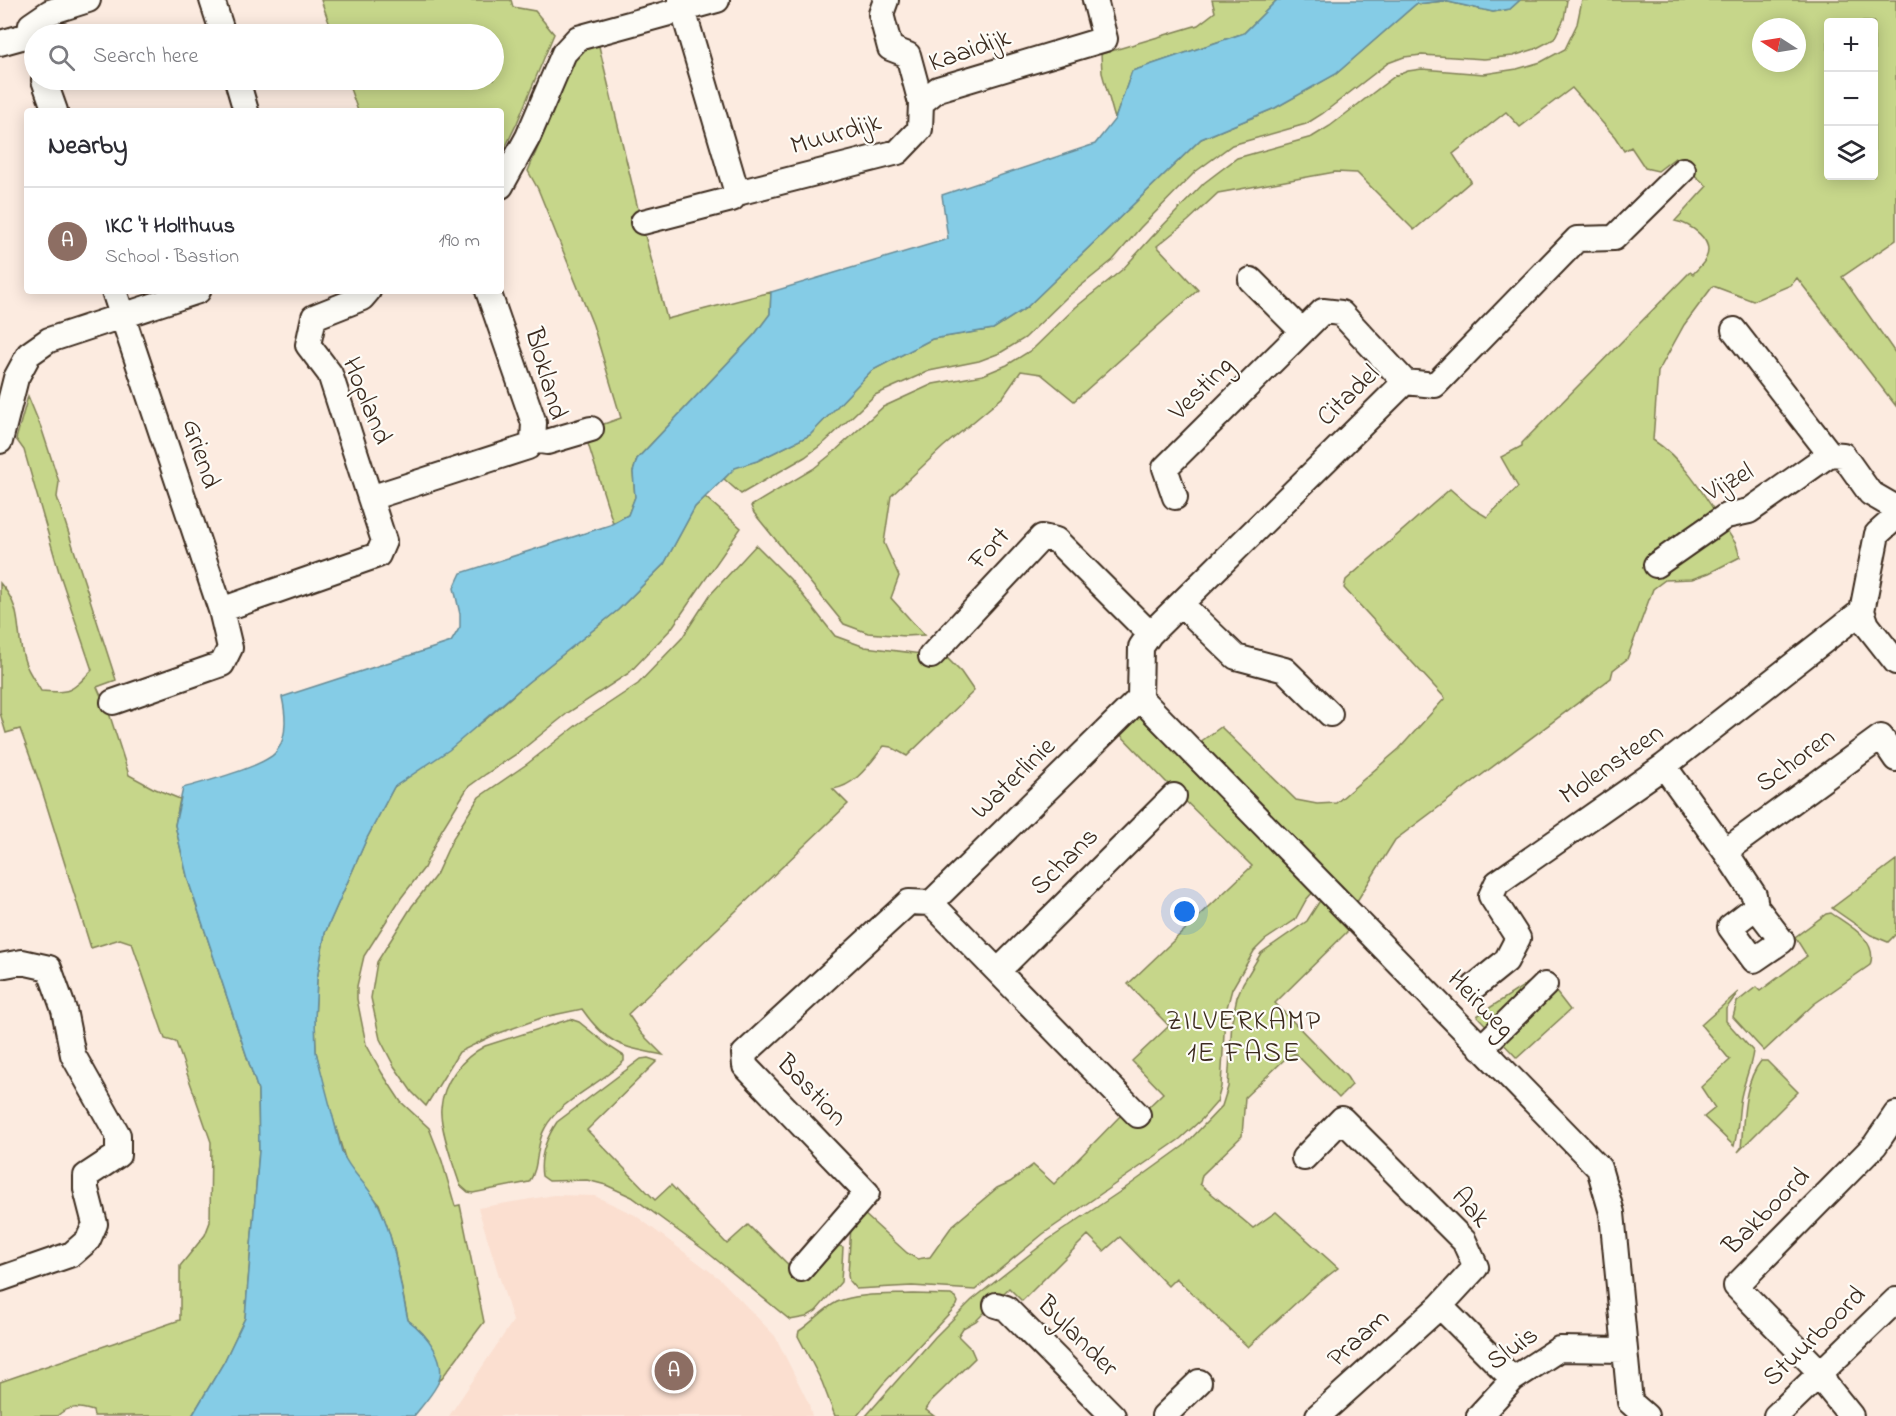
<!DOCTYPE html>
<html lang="en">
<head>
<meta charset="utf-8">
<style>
  body { margin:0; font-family:"Indie Flower",sans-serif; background:#f2f2f3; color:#2b2b33 }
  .controls { position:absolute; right:18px; top:18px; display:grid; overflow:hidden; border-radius:6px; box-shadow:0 3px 15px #0003 }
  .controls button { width:54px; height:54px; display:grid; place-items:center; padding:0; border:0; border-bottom:2px solid #e1e1e2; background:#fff; color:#2b2b33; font:30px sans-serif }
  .compass { position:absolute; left:1752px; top:18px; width:54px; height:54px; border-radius:50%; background:#fff; box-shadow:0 3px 15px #0003; rotate:282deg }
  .you { position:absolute; left:1185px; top:912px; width:21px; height:21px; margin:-15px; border:4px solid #fff; border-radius:50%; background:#1a73e8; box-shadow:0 0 0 9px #1a73e833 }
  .badge { display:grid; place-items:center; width:39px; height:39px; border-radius:50%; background:#c8321e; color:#fff; font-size:20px; font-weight:700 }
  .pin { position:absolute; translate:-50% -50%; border:3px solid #fff; box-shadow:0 2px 6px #0006 }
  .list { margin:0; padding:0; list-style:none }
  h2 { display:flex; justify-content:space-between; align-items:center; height:78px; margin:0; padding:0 24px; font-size:26px }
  h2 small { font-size:20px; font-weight:400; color:#7c7c81 }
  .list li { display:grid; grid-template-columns:39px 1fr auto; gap:18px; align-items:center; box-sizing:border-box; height:108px; padding:0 24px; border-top:2px solid #e1e1e2 }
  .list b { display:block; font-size:22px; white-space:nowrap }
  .list p { margin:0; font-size:20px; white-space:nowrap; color:#7c7c81 }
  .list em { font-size:20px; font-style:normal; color:#7c7c81 }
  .icon { flex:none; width:33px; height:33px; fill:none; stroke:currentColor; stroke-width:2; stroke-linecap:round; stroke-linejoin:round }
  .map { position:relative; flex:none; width:1896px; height:1416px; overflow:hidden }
  .search { position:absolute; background:#fff; box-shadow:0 3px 15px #0003; left:24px; top:24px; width:480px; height:66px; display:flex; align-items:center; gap:15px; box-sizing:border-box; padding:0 21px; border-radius:33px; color:#7c7c81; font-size:22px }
  .panel { position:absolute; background:#fff; box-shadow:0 3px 15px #0003; left:24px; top:108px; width:480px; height:186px; border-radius:6px }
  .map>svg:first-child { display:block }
</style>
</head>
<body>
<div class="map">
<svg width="1896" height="1416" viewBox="0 0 1896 1416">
  <rect width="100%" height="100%" fill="#fcebe0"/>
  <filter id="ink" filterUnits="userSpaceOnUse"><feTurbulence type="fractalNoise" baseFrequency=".0167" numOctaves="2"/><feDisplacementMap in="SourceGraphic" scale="12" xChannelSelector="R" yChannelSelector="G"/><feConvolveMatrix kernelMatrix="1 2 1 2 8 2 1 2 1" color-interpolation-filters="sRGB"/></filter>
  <g filter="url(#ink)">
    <path fill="#fbdfd0" d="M 554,1195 L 595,1196 L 635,1215 L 720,1279 L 775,1336 L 809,1404 L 812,1416 L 449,1416 L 513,1321 L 478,1208 Z"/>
    <path fill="#c6d68a" stroke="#808054" stroke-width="1.5" fill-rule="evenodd" d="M 321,0 L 511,0 L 513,7 L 535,11 L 554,34 L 517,123 L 501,156 L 501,111 L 358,111 L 347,80 L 494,80 L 494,34 L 333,34 Z
      M 1212,0 L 1277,0 L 1244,33 L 1132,71 L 1115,119 L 1102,73 L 1101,54 L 1198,25 L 1215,12 Z
      M 1520,0 L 1567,0 L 1564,19 L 1554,39 L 1535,49 L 1513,56 L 1484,59 L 1422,55 L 1404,57 L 1388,63 L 1322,114 L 1306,124 L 1232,145 L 1195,172 L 1140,228 L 1113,260 L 1067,297 L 1025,338 L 1000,353 L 979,361 L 929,371 L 875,395 L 825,442 L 805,457 L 741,494 L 724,479 L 735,467 L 757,461 L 810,435 L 871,371 L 932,339 L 993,329 L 1026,308 L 1201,139 L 1275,108 L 1336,74 L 1416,4 L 1444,1 L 1493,12 L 1510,9 Z
      M 1582,0 L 1896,0 L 1896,240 L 1842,277 L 1896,354 L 1896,406 L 1797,278 L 1791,285 L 1753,301 L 1713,286 L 1684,325 L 1658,372 L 1653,440 C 1689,463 1712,509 1736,544 L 1740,557 L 1709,573 L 1692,579 L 1665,580 L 1653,589 L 1627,659 L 1613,670 L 1611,678 L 1395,840 L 1357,901 L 1200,742 L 1221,727 L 1296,800 L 1317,804 L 1336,803 L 1399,749 L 1445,698 L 1344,588 L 1346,580 L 1450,489 L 1472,508 L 1487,517 L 1518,487 L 1501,457 L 1522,446 L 1522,443 L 1690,272 L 1693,274 C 1697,269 1704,264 1706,258 C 1715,240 1690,224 1675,221 L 1707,186 L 1675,158 L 1658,171 L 1645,168 L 1631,147 L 1624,151 L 1615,137 L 1572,88 L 1520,127 L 1506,112 L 1453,154 L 1471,181 L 1414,230 L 1357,173 L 1335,172 L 1218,193 L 1188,221 L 1157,246 L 1198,290 L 1074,401 L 1041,374 L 1021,371 L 1003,397 L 943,447 L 891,496 L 884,543 L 899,576 L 891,598 L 924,635 L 905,636 L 868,633 L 844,624 L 754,513 L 751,506 L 813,469 L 834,452 L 883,407 L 933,384 L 983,375 L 1007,365 L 1033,349 L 1076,307 L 1123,269 L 1151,238 L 1204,183 L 1237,158 L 1312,137 L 1330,126 L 1395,76 L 1408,71 L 1422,69 L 1484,74 L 1517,69 L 1541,62 L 1565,49 L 1577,24 ZM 1828,22 L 1874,22 L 1874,176 L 1828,176 ZM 1761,27 L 1797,27 L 1797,63 L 1761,63 Z
      M 598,42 L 639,213 L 667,319 L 771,292 L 770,314 L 755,334 L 637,459 L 633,472 L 635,497 L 628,515 L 613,523 L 584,431 L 621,418 L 593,325 L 538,189 L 528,171 L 580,46 Z
      M 28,396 L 42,430 L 59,482 L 57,497 L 116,680 L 97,687 L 110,716 L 129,775 L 153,788 L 180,799 L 175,825 L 188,880 L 258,1090 L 259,1151 L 245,1318 L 224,1362 L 192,1416 L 94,1416 L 93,1411 C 79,1407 69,1405 57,1416 L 0,1416 L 0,1382 L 180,1320 L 180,1266 L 205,1235 L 210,1222 L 211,1142 L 176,1042 L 165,1039 L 132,943 L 120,939 L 91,948 L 40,784 L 20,729 L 6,733 L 0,713 L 0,583 C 25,611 14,630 25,662 C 28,672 36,682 41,691 C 70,694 72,691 92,670 L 59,572 L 24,450 L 16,439 Z
      M 705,497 L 741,528 L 671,629 L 629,673 L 569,712 L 518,753 L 486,774 L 468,787 L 441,831 L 424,868 L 401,898 L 364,956 L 357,986 L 357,999 L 366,1044 L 382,1073 L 401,1102 L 429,1128 L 442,1161 L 455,1206 L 460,1205 L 484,1322 L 438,1383 C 445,1358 428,1335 408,1320 L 394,1249 L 387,1226 L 379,1204 L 347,1165 L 326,1095 L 316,1052 L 315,1019 L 317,979 L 325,933 L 367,838 L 394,787 L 485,720 L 527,683 L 618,610 L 664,564 L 695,507 Z
      M 756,545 L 790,579 L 835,636 L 865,647 L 946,657 L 961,672 L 974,691 L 907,756 L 891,747 L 884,746 C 870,763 856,786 833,789 L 848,804 L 628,1014 L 641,1033 L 663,1055 C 622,1047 607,1045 582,1009 L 544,1017 L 494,1035 L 459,1052 L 426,1106 L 412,1092 L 394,1066 L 380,1039 L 371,998 L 377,962 L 412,906 L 436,875 L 453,838 L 479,797 L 527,764 L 578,724 L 638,684 L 682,638 L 710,595 Z
      M 1134,711 L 1313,892 L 1306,900 L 1295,920 L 1265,940 L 1254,951 L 1232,989 L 1225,1015 L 1221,1087 L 1217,1102 L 1202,1119 L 1180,1139 L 1043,1234 L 975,1290 L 912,1286 L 856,1289 L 849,1281 L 848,1275 L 851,1225 L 863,1213 L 907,1253 L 917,1259 L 930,1257 L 952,1226 L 997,1188 L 1010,1182 L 1033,1165 L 1054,1184 L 1123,1113 L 1133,1122 L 1163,1093 L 1132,1061 L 1169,1026 L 1128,984 L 1252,866 L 1168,784 L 1115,729 Z
      M 1896,860 L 1896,934 L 1888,942 L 1871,935 L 1832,908 Z
      M 1321,899 L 1352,927 L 1275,1003 L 1347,1077 L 1352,1085 L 1339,1098 L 1295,1053 L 1285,1059 L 1245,1097 L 1242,1136 L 1202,1175 L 1200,1184 L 1253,1228 L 1276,1212 L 1338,1268 L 1310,1290 L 1248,1347 L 1176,1278 L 1168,1286 L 1120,1237 L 1104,1251 L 1088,1235 L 1022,1301 L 1009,1288 L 976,1321 L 963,1328 L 958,1336 L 971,1349 L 975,1358 L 931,1401 L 926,1410 L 934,1416 L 866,1416 L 935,1337 L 972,1300 L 1048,1240 L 1124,1189 L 1185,1145 L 1222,1106 L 1228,1087 L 1232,1020 L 1237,997 L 1243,983 L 1261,953 L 1307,921 Z
      M 1831,913 C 1848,925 1879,940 1870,965 L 1814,1004 L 1764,1051 L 1733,1017 L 1737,1002 L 1756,987 L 1760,991 L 1807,956 L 1795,937 L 1826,914 Z
      M 1542,974 L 1570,1010 L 1517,1058 L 1477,1016 Z
      M 1738,992 L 1726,1009 L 1726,1021 L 1753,1051 C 1751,1069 1742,1085 1740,1103 C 1738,1118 1738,1132 1734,1146 L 1704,1117 L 1715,1108 L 1701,1087 L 1730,1060 L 1701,1025 Z
      M 570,1019 L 579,1022 L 610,1047 L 624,1056 L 624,1061 C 601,1084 560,1100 545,1128 C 535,1144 540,1167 529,1182 L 473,1193 L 468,1192 L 460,1185 C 454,1167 439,1126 441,1108 C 443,1082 462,1058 485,1046 Z
      M 648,1058 L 657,1061 L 587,1130 L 655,1200 L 671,1185 L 727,1244 L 748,1225 L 804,1280 L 839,1246 L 843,1247 L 841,1282 L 816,1311 L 806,1317 L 790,1320 L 707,1252 L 632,1197 L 606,1185 L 587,1180 L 549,1181 L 542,1176 C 539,1157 547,1137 557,1122 L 641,1059 Z
      M 1761,1061 L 1767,1061 L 1798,1092 L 1738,1152 L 1741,1148 C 1744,1120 1743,1083 1761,1061 Z
      M 913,1294 L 951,1295 L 956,1298 L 958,1302 L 957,1305 L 882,1385 L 857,1416 L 835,1416 L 822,1382 L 798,1336 L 799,1331 C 812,1323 823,1309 837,1302 C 856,1293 891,1295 913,1294 Z"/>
    <path fill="#85cce6" stroke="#678b96" stroke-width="1.5" d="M 1277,0 L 1520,0 L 1510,9 L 1493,12 L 1444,1 L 1416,4 L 1336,74 L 1275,108 L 1201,139 L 1026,308 L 993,329 L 932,339 L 871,371 L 810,435 L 757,461 L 735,468 L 695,507 L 664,564 L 618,610 L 527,683 L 449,750 L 394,787 L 367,838 L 325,933 L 317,979 L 315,1019 L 316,1052 L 342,1152 C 351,1174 370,1186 379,1206 C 396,1242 399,1282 408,1320 C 425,1333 450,1361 437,1385 C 431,1396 422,1406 414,1416 L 192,1416 L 224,1362 L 245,1318 L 259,1151 L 258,1090 L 188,880 L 175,825 L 183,788 C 203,782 264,767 276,752 C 288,737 286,715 282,697 L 451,642 L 460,627 L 460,614 L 454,588 L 461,573 L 610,525 L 628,515 L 635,497 L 633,472 L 637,459 L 755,334 L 770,314 L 771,292 L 948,239 L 942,195 L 1095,144 L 1115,119 L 1132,71 L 1244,33 Z"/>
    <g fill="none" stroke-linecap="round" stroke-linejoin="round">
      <defs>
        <path id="street" d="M 212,0 L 223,34
          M 680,0 L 737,193
          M 0,43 L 29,35 L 31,25 L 50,12 L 88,0
          M 44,80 L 55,111
          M 237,80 L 246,111
          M 921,103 L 938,89 L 1105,39 L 1095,0
          M 501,186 L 528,137 L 564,53 L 578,38 L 717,0
          M 643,222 L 732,199 L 737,193 L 898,152 L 920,129 L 921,103 L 908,55 L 890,48 L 881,14 L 886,0
          M 1251,280 L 1302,331
          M 1734,330 L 1830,454
          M 533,440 L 547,442 L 591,429
          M 0,441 L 16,378 L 29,354 L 49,340 L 198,291
          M 1175,497 L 1165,468 L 1323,311 L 1341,313 L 1405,382
          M 370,498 L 528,447 L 533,440 L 534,423 L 488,291
          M 1656,565 L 1726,516 L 1749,511 L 1830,454 L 1843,455 L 1870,493 L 1896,508
          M 1181,604 L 1236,657 L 1285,670 L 1330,714
          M 221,610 L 378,555 L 384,541 L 330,374 L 308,345 L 314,317 L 362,298 L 368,291
          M 1862,611 L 1877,534 L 1896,517
          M 1862,611 L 1867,625 L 1896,662
          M 931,656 L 1042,537 L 1056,540 L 1150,634
          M 1140,698 L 1599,1168 L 1612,1213 L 1630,1402 L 1646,1416
          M 1140,698 L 1141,647 L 1150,634 L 1405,382 L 1435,385 L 1577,239 L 1614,238 L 1683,170
          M 113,702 L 222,664 L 230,648 L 221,610 L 114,291
          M 1664,766 L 1725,851 L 1754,895 L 1756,907 L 1782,941 L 1754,960 L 1730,927 L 1756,907
          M 1725,851 L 1881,737 L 1896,759
          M 931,903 L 1138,1115
          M 931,903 L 1140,698
          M 0,966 L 22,962 L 49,968 L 64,1010 L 73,1055 L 118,1135 L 118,1155 L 86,1176 L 86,1189 L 95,1224 L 88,1240 L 72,1254 L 0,1279
          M 998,971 L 1174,796
          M 1475,986 L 1506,961 L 1518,938 L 1491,896 L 1497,883 L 1664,766 L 1862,611
          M 1481,1048 L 1545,985
          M 1304,1158 L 1342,1119 L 1464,1241 L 1476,1267 L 1440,1306 L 1513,1379
          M 801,1269 L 867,1193 L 745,1066 L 744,1054 L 909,902 L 931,903
          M 996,1305 L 1006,1308 L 1113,1416
          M 1164,1416 L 1199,1382
          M 1318,1416 L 1440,1306
          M 1479,1416 L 1513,1379 L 1559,1349 L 1625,1350
          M 1776,1416 L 1896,1300
          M 1851,1416 L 1826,1385 L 1821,1373 L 1736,1286 L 1875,1145 L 1896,1114"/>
      </defs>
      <use href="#street" stroke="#3b2a1e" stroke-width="28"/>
      <use href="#street" stroke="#fdfcf7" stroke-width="24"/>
    </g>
  </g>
  <g text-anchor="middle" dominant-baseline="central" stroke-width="4.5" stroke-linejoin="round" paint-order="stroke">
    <g font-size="27" fill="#3b2a1e" stroke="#fdfcf7">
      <text transform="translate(970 51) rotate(-19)">Kaaidijk</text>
      <text transform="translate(836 135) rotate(-16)">Muurdijk</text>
      <text transform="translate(545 374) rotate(74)">Blokland</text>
      <text transform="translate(1202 389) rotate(-45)">Vesting</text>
      <text transform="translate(1349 396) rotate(-44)">Citadel</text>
      <text transform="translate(366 401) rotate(68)">Hopland</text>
      <text transform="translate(200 454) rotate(72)">Griend</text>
      <text transform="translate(1729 483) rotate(-29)">Vijzel</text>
      <text transform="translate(990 549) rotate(-47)">Fort</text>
      <text transform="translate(1796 761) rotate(-36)">Schoren</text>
      <text transform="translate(1612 765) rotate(-35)">Molensteen</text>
      <text transform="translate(1014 779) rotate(-44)">Waterlinie</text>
      <text transform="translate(1065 862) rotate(-45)">Schans</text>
      <text transform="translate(1480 1005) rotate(46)">Heirweg</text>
      <text transform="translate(811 1091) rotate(46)">Bastion</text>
      <text transform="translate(1470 1208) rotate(49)">Aak</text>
      <text transform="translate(1767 1212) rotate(-45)">Bakboord</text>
      <text transform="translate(1077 1337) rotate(45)">Bylander</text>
      <text transform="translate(1815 1337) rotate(-44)">Stuurboord</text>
      <text transform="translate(1359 1339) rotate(-42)">Praam</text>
      <text transform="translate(1513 1349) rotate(-36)">Sluis</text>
    </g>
    <g font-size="28" letter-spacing="1.5" fill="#3b2a1e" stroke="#fdfcf7">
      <text x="1244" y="1022">ZILVERKAMP<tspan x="1244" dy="32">1E FASE</tspan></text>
    </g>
  </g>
</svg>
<div class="controls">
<button>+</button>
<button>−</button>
<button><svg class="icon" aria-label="layers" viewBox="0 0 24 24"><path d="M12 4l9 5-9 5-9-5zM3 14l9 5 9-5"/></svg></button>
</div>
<svg class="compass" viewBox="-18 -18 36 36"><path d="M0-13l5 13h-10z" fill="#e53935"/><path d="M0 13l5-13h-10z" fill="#7c7c81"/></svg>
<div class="you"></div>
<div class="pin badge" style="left:674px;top:1371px;background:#8d6e63">A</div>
<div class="search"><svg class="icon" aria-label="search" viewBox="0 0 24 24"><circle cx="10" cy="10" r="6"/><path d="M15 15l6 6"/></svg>Search here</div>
<section class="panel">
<h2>Nearby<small></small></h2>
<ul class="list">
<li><span class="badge" style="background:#8d6e63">A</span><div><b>IKC 't Holthuus</b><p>School · Bastion</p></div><em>190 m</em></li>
</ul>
</section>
</div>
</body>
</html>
